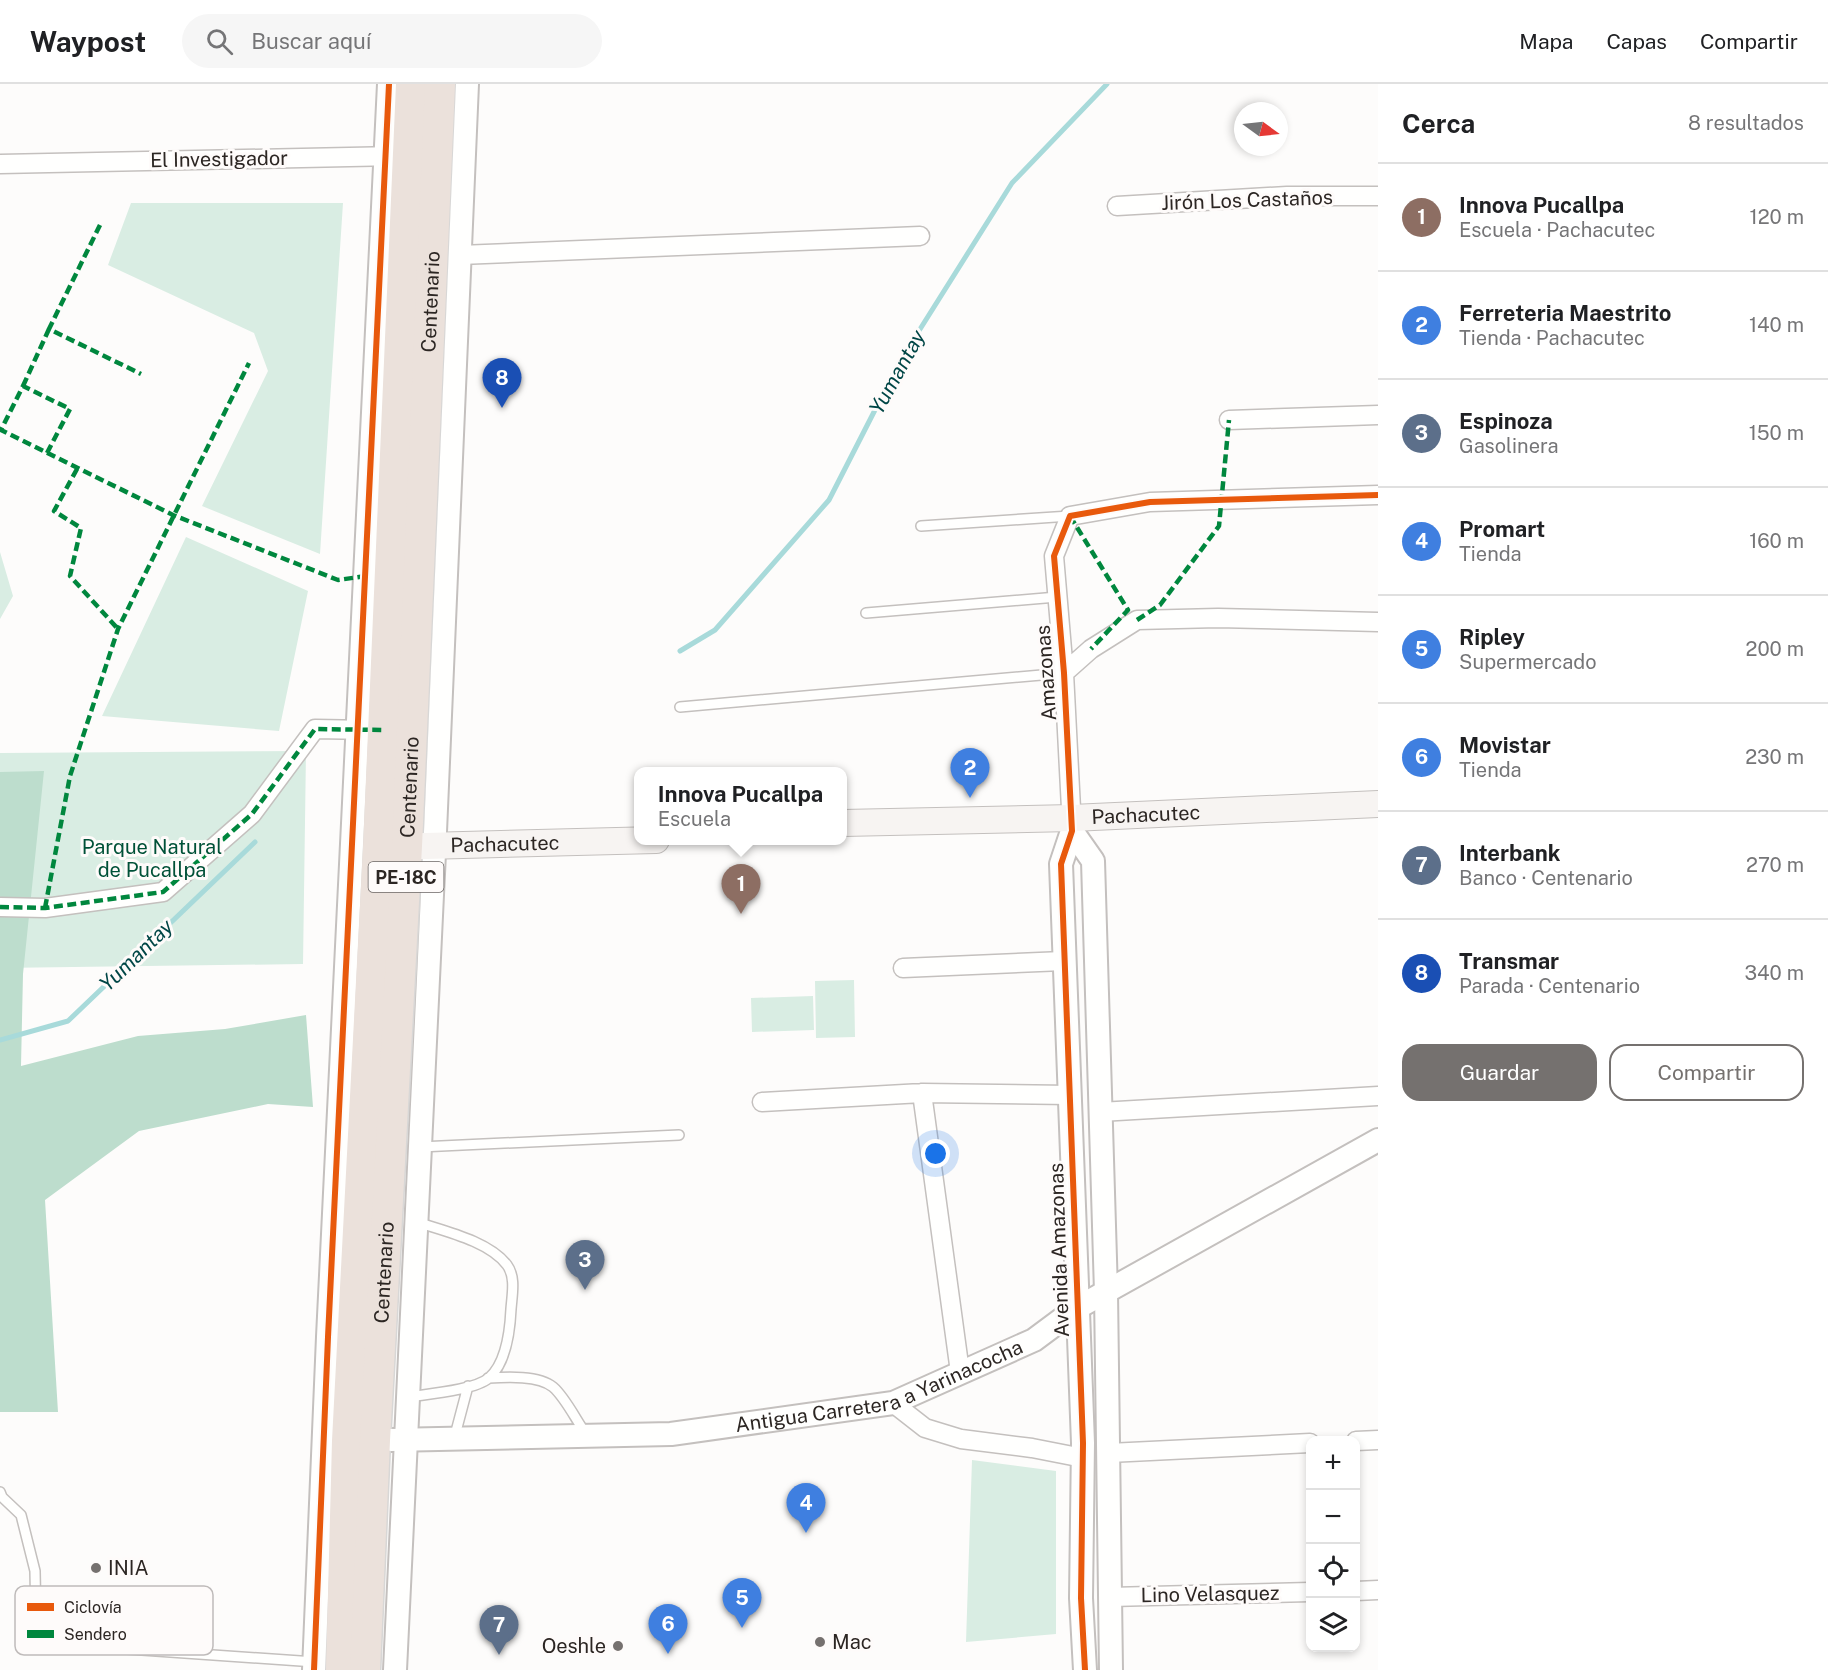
<!DOCTYPE html>
<html lang="es">
<head>
<meta charset="utf-8">
<style>
  body { margin:0; font-family:"Public Sans",sans-serif; background:#f6f6f6; color:#202124 }
  .controls { position:absolute; right:18px; bottom:18px; display:grid; overflow:hidden; border-radius:12px; box-shadow:0 3px 9px #0003 }
  .controls button { width:54px; height:54px; display:grid; place-items:center; padding:0; border:0; border-bottom:2px solid #e0e0e0; background:#fff; color:#202124; font:30px sans-serif }
  .compass { position:absolute; left:1234px; top:18px; width:54px; height:54px; border-radius:50%; background:#fff; box-shadow:0 3px 9px #0003; rotate:105deg }
  .you { position:absolute; left:936px; top:1070px; width:21px; height:21px; margin:-15px; border:4px solid #fff; border-radius:50%; background:#1a73e8; box-shadow:0 0 0 9px #1a73e833 }
  .badge { display:grid; place-items:center; width:39px; height:39px; border-radius:50%; background:#75716f; color:#fff; font-size:20px; font-weight:700 }
  .pin { position:absolute; translate:-50% -50px; filter:drop-shadow(0 2px 3px #0008) }
  .pin::after { content:''; position:absolute; top:32px; width:21px; height:18px; background:inherit; clip-path:polygon(0 0,100% 0,50% 100%) }
  .popup { position:absolute; left:634px; top:683px; width:213px; height:78px; box-sizing:border-box; display:grid; place-content:center; border-radius:12px; background:#fff; filter:drop-shadow(0 2px 4px #0005); font-size:20px; white-space:nowrap; color:#757577 }
  .popup b { font-size:22px; color:#202124 }
  .popup::after { content:''; position:absolute; left:50%; top:100%; margin-left:-12px; border:12px solid transparent; border-top-color:#fff }
  .list { margin:0; padding:0; list-style:none }
  h2 { display:flex; justify-content:space-between; align-items:center; height:78px; margin:0; padding:0 24px; font-size:26px }
  h2 small { font-size:20px; font-weight:400; color:#757577 }
  .list li { display:grid; grid-template-columns:39px 1fr auto; gap:18px; align-items:center; box-sizing:border-box; height:108px; padding:0 24px; border-top:2px solid #e0e0e0 }
  .list b { display:block; font-size:22px; white-space:nowrap }
  .list p { margin:0; font-size:20px; white-space:nowrap; color:#757577 }
  .list em { font-size:20px; font-style:normal; color:#757577 }
  .actions { display:flex; gap:12px; padding:18px 24px }
  .actions a { flex:1; padding:14px 0; border:2px solid #75716f; border-radius:18px; text-align:center; font-size:21px; color:#75716f }
  .actions .main { background:#75716f; color:#fff }
  .icon { flex:none; width:33px; height:33px; fill:none; stroke:currentColor; stroke-width:2; stroke-linecap:round; stroke-linejoin:round }
  .map { position:relative; flex:none; width:1378px; height:1586px; overflow:hidden }
  header { display:flex; align-items:center; gap:36px; box-sizing:border-box; height:84px; padding:0 30px; background:#fff; border-bottom:2px solid #e0e0e0 }
  header strong { font-size:28px }
  nav { display:flex; gap:33px; margin-inline-start:auto; font-size:21px }
  .search { width:420px; height:54px; background:#f6f6f6; display:flex; align-items:center; gap:15px; box-sizing:border-box; padding:0 21px; border-radius:33px; color:#757577; font-size:22px }
  main { display:flex }
  aside { flex:1; background:#fff }
  .map>svg:first-child { display:block }
</style>
</head>
<body>
<header>
<strong>Waypost</strong>
<div class="search"><svg class="icon" aria-label="search" viewBox="0 0 24 24"><circle cx="10" cy="10" r="6"/><path d="M15 15l6 6"/></svg>Buscar aquí</div>
<nav><a>Mapa</a><a>Capas</a><a>Compartir</a></nav>
</header>
<main>
<div class="map">
<svg width="1378" height="1586" viewBox="0 0 1378 1586">
  <rect width="100%" height="100%" fill="#fdfcfb"/>
  <path fill="#d9ede3" d="M 131,119 L 343,119 L 320,470 L 202,422 L 268,287 L 254,249 L 108,181 Z
    M 186,453 L 308,507 L 279,647 L 102,632 Z
    M 0,468 L 13,512 L 0,535 Z
    M 306,667 L 303,880 L 0,884 L 0,669 Z
    M 854,896 L 855,953 L 816,954 L 815,897 Z
    M 813,912 L 814,946 L 752,948 L 751,914 Z
    M 972,1376 L 1056,1387 L 1056,1550 L 966,1558 Z"/>
  <path fill="#bdddcd" d="M 44,687 L 23,890 L 21,982 L 138,952 L 225,945 L 306,931 L 313,1023 L 268,1020 L 139,1047 L 45,1116 L 58,1328 L 0,1328 L 0,688 Z"/>
  <g fill="none" stroke-linecap="round" stroke-linejoin="round">
    <path stroke="#a8dada" stroke-width="5" d="M 680,567 L 715,546 L 829,416 L 900,277 L 1012,99 L 1107,0
      M 0,956 L 68,937 L 255,758"/>
    <defs>
      <path id="service" d="M 921,442 L 1070,432
        M 866,529 L 1057,513
        M 680,623 L 1064,589
        M 420,1063 L 679,1051
        M 488,1294 C 506,1293 539,1291 553,1303 C 565,1313 576,1336 586,1350
        M 409,1313 C 428,1310 475,1306 489,1294 C 506,1279 510,1247 511,1225 C 512,1211 516,1193 507,1181 C 489,1157 444,1147 417,1138
        M 454,1355 L 468,1302
        M 0,1408 L 2,1413 L 21,1431 L 35,1487 L 36,1538 L 70,1561 L 315,1578"/>
      <path id="minor" d="M 0,80 L 397,72
        M 1117,122 L 1287,112 L 1378,112
        M 460,171 L 920,152
        M 1229,336 L 1378,331
        M 1064,589 L 1091,565 L 1137,536 L 1218,534 L 1378,538
        M 1072,744 L 1064,589 L 1054,472 L 1070,432 L 1150,418 L 1378,411
        M 0,823 L 45,824 L 163,808 L 252,730 L 315,645 L 370,646
        M 903,884 L 1063,877
        M 922,1009 L 960,1288
        M 762,1018 L 922,1009 L 1070,1011
        M 1100,1028 L 1378,1012
        M 893,1319 L 925,1344 L 961,1355 L 1032,1364 L 1083,1374
        M 1356,1357 L 1378,1356
        M 1109,1369 L 1310,1359
        M 1356,1507 L 1378,1506
        M 1110,1513 L 1310,1508"/>
      <g id="tertiary">
        <path d="M 1072,747 L 1093,777 L 1106,1208 L 1111,1586"/>
        <path d="M 1072,747 L 1061,780 L 1083,1359 L 1081,1514 L 1085,1586"/>
        <path id="s1" d="M 391,1356 L 671,1350 L 893,1319 L 1034,1256 L 1077,1224 L 1378,1056"/>
        <path d="M 314,1586 L 328,1253 L 389,0"/>
        <path d="M 395,1586 L 435,748 L 467,0"/>
      </g>
      <g id="secondary">
        <path id="s2" d="M 843,739 L 1072,734 L 1378,720"/>
        <path id="s3" d="M 388,763 L 656,756"/>
      </g>
      <g id="trunk">
        <path d="M 341,1586 L 347,1357 L 378,764 L 411,0"/>
        <path id="s4" d="M 365,1586 L 375,1356 L 407,762 L 440,0"/>
      </g>
    </defs>
    <use href="#service" stroke="#c4c0be" stroke-width="12"/>
    <use href="#minor" stroke="#c4c0be" stroke-width="21"/>
    <use href="#tertiary" stroke="#c4c0be" stroke-width="26"/>
    <use href="#secondary" stroke="#c4c0be" stroke-width="28"/>
    <use href="#trunk" stroke="#d8d7d6" stroke-width="33"/>
    <use href="#service" stroke="#fffffe" stroke-width="9"/>
    <use href="#minor" stroke="#fffffe" stroke-width="18"/>
    <use href="#tertiary" stroke="#fffffe" stroke-width="22"/>
    <use href="#secondary" stroke="#f7f4f2" stroke-width="26"/>
    <use href="#trunk" stroke="#ebe1db" stroke-width="30"/>
    <path stroke="#00873e" stroke-width="4.5" stroke-dasharray="9 4.5" stroke-linecap="butt" d="M 100,141 L 49,245 L 141,290
      M 23,302 L 49,245
      M 47,369 L 70,325 L 23,302 L 1,346 L 173,431 L 338,496 L 366,492
      M 77,385 L 54,427 L 81,444 L 70,492 L 118,545
      M 1070,432 L 1128,526 L 1091,565
      M 1137,536 L 1160,521 L 1219,442 L 1229,336
      M 0,823 L 45,824 L 163,808 L 252,730 L 315,645 L 383,646
      M 45,824 L 70,692 L 118,545 L 249,279"/>
    <defs>
      <path id="cycleway" d="M 314,1586 L 328,1253 L 389,0
        M 1085,1586 L 1081,1514 L 1083,1359 L 1061,780 L 1072,747 L 1064,589 L 1054,472 L 1070,432 L 1150,418 L 1378,411"/>
    </defs>
    <use href="#cycleway" stroke="#fefbfa" stroke-width="10"/>
    <use href="#cycleway" stroke="#e8590c" stroke-width="6"/>
  </g>
  <g fill="#75716f" stroke="#fefbfa" stroke-width="2">
    <circle cx="96" cy="1484" r="6"/>
    <circle cx="820" cy="1558" r="6"/>
    <circle cx="618" cy="1562" r="6"/>
  </g>
  <g text-anchor="middle" dominant-baseline="central" stroke-width="6" stroke-linejoin="round" paint-order="stroke">
    <rect fill="#fefbfa" stroke="#6b6664" stroke-width="1.5" x="368.5" y="778" width="75" height="30" rx="4.5"/>
    <g font-size="18" font-weight="bold" fill="#2c2623">
      <text x="406" y="793">PE-18C</text>
    </g>
    <g font-size="20" fill="#2c2623" stroke="#fefbfa">
      <text transform="translate(219 75) rotate(-1)">El Investigador</text>
      <text transform="translate(1247 116) rotate(-2)">Jirón Los Castaños</text>
      <text stroke="none"><textPath href="#s4" startOffset="1370">Centenario</textPath></text>
      <text transform="translate(1046 589) rotate(-94)">Amazonas</text>
      <text stroke="none"><textPath href="#s4" startOffset="884">Centenario</textPath></text>
      <text stroke="none"><textPath href="#s2" startOffset="303">Pachacutec</textPath></text>
      <text stroke="none"><textPath href="#s3" startOffset="117">Pachacutec</textPath></text>
      <text transform="translate(1059 1166) rotate(-92)">Avenida Amazonas</text>
      <text stroke="none"><textPath href="#s4" startOffset="398">Centenario</textPath></text>
      <text stroke="none"><textPath href="#s1" startOffset="495">Antigua Carretera a Yarinacocha</textPath></text>
      <text transform="translate(1210 1510) rotate(-1)">Lino Velasquez</text>
    </g>
    <g font-size="20" fill="#005138" stroke="#fefbfa">
      <text x="152" y="763">Parque Natural<tspan x="152" dy="23">de Pucallpa</tspan></text>
    </g>
    <g font-size="20" fill="#2c2623" stroke="#fefbfa" text-anchor="start">
      <text x="108" y="1484">INIA</text>
      <text x="832" y="1558">Mac</text>
      <text x="606" y="1562" text-anchor="end">Oeshle</text>
    </g>
    <g font-size="21" font-style="italic" fill="#004646" stroke="#fefbfa">
      <text transform="translate(897 288) rotate(-61)">Yumantay</text>
      <text transform="translate(136 871) rotate(-44)">Yumantay</text>
    </g>
  </g>
  <rect x="15" y="1502" width="198" height="69" rx="9" fill="#fefbfa" stroke="#bfbbba" stroke-width="1.5"/>
  <rect x="27" y="1519" width="27" height="8" fill="#e8590c"/>
  <rect x="27" y="1546" width="27" height="8" fill="#00873e"/>
  <g font-size="16" fill="#2c2623">
    <text x="64" y="1529">Ciclovía</text>
    <text x="64" y="1556">Sendero</text>
  </g>
</svg>
<div class="controls">
<button>+</button>
<button>−</button>
<button><svg class="icon" aria-label="locate" viewBox="0 0 24 24"><circle cx="12" cy="12" r="6"/><path d="M12 2v4M12 18v4M2 12h4M18 12h4"/></svg></button>
<button><svg class="icon" aria-label="layers" viewBox="0 0 24 24"><path d="M12 4l9 5-9 5-9-5zM3 14l9 5 9-5"/></svg></button>
</div>
<svg class="compass" viewBox="-18 -18 36 36"><path d="M0-13l5 13h-10z" fill="#e53935"/><path d="M0 13l5-13h-10z" fill="#757577"/></svg>
<div class="you"></div>
<div class="pin badge" style="left:741px;top:830px;background:#8d6e63">1</div>
<div class="popup"><b>Innova Pucallpa</b>Escuela</div>
<div class="pin badge" style="left:970px;top:714px;background:#3f7fe0">2</div>
<div class="pin badge" style="left:585px;top:1206px;background:#5c6f8a">3</div>
<div class="pin badge" style="left:806px;top:1449px;background:#3f7fe0">4</div>
<div class="pin badge" style="left:742px;top:1544px;background:#3f7fe0">5</div>
<div class="pin badge" style="left:668px;top:1570px;background:#3f7fe0">6</div>
<div class="pin badge" style="left:499px;top:1571px;background:#5c6f8a">7</div>
<div class="pin badge" style="left:502px;top:324px;background:#1a4fb4">8</div>
</div>
<aside>
<h2>Cerca<small>8 resultados</small></h2>
<ul class="list">
<li><span class="badge" style="background:#8d6e63">1</span><div><b>Innova Pucallpa</b><p>Escuela · Pachacutec</p></div><em>120 m</em></li>
<li><span class="badge" style="background:#3f7fe0">2</span><div><b>Ferreteria Maestrito</b><p>Tienda · Pachacutec</p></div><em>140 m</em></li>
<li><span class="badge" style="background:#5c6f8a">3</span><div><b>Espinoza</b><p>Gasolinera</p></div><em>150 m</em></li>
<li><span class="badge" style="background:#3f7fe0">4</span><div><b>Promart</b><p>Tienda</p></div><em>160 m</em></li>
<li><span class="badge" style="background:#3f7fe0">5</span><div><b>Ripley</b><p>Supermercado</p></div><em>200 m</em></li>
<li><span class="badge" style="background:#3f7fe0">6</span><div><b>Movistar</b><p>Tienda</p></div><em>230 m</em></li>
<li><span class="badge" style="background:#5c6f8a">7</span><div><b>Interbank</b><p>Banco · Centenario</p></div><em>270 m</em></li>
<li><span class="badge" style="background:#1a4fb4">8</span><div><b>Transmar</b><p>Parada · Centenario</p></div><em>340 m</em></li>
</ul>
<div class="actions"><a class="main">Guardar</a><a>Compartir</a></div>
</aside>
</main>
</body>
</html>
